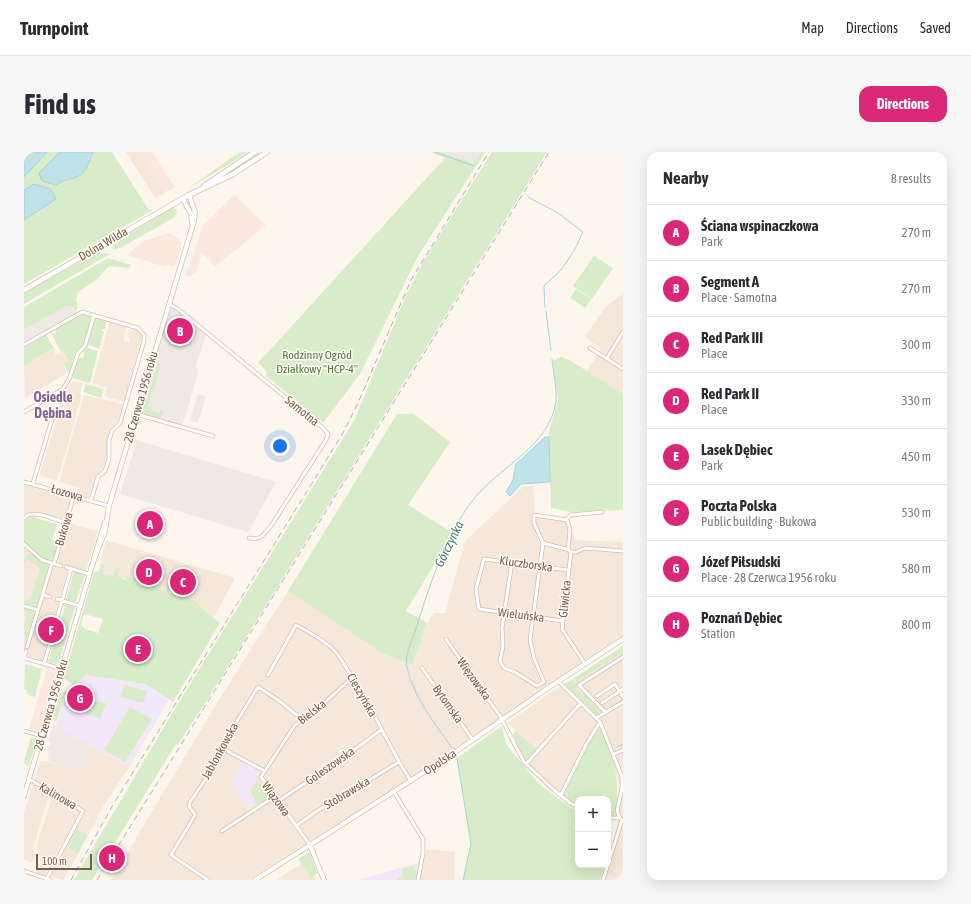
<!DOCTYPE html>
<html lang="en">
<head>
<meta charset="utf-8">
<style>
  body { margin:0; font-family:"Asap Condensed",sans-serif; background:#f7f7f7; color:#2b2b33 }
  .controls { position:absolute; right:12px; bottom:12px; display:grid; overflow:hidden; border-radius:8px; box-shadow:0 4px 16px #0002 }
  .controls button { width:36px; height:36px; display:grid; place-items:center; padding:0; border:0; border-bottom:1px solid #e1e1e2; background:#fff; color:#2b2b33; font:20px sans-serif }
  .scale { position:absolute; left:12px; bottom:10px; width:56px; box-sizing:border-box; padding-left:4px; border:2px solid #7a5c4d; border-top:0; font-size:11px; line-height:14px; white-space:nowrap; color:#7a5c4d; -webkit-text-stroke:3px #fffaf3; paint-order:stroke }
  .you { position:absolute; left:256px; top:294px; width:14px; height:14px; margin:-10px; border:3px solid #fff; border-radius:50%; background:#1a73e8; box-shadow:0 0 0 6px #1a73e833 }
  .badge { display:grid; place-items:center; width:26px; height:26px; border-radius:50%; background:#db2777; color:#fff; font-size:13px; font-weight:700 }
  .pin { position:absolute; translate:-50% -50%; border:2px solid #fff; box-shadow:0 1px 4px #0006 }
  .list { margin:0; padding:0; list-style:none }
  h2 { display:flex; justify-content:space-between; align-items:center; height:52px; margin:0; padding:0 16px; font-size:17px }
  h2 small { font-size:13px; font-weight:400; color:#7c7c81 }
  .list li { display:grid; grid-template-columns:26px 1fr auto; gap:12px; align-items:center; box-sizing:border-box; height:56px; padding:0 16px; border-top:1px solid #e1e1e2 }
  .list b { display:block; font-size:15px; white-space:nowrap }
  .list p { margin:0; font-size:13px; white-space:nowrap; color:#7c7c81 }
  .list em { font-size:13px; font-style:normal; color:#7c7c81 }
  .map { position:relative; flex:none; width:599px; height:728px; overflow:hidden; border-radius:12px }
  header { display:flex; align-items:center; gap:24px; box-sizing:border-box; height:56px; padding:0 20px; background:#fff; border-bottom:1px solid #e1e1e2 }
  header strong { font-size:19px }
  nav { display:flex; gap:22px; margin-inline-start:auto; font-size:14px }
  .intro { display:flex; align-items:center; justify-content:space-between; box-sizing:border-box; height:96px; padding:0 24px }
  h1 { margin:0; font-size:28px }
  .button { padding:10px 18px; border-radius:12px; background:#db2777; color:#fff; font-size:14px; font-weight:700 }
  main { display:flex; gap:24px; padding:0 24px }
  aside { flex:1; background:#fff; border-radius:12px; box-shadow:0 4px 16px #0002 }
  .map>svg:first-child { display:block }
</style>
</head>
<body>
<header>
<strong>Turnpoint</strong>
<nav><a>Map</a><a>Directions</a><a>Saved</a></nav>
</header>
<div class="intro"><h1>Find us</h1><a class="button">Directions</a></div>
<main>
<div class="map">
<svg width="599" height="728" viewBox="0 0 599 728">
  <rect width="100%" height="100%" fill="#fdf6ec"/>
  <path fill="#f5e8da" d="M 102,0 L 115,0 L 141,41 L 131,46 Z
    M 599,142 L 599,242 L 563,219 L 577,197 L 561,185 L 582,154 Z
    M 86,169 L 101,173 L 102,177 L 99,189 L 105,190 L 106,187 L 103,183 L 106,176 L 113,177 L 118,184 L 100,250 L 80,244 L 83,236 L 68,231 Z
    M 29,197 L 32,203 L 39,199 L 45,210 L 39,214 L 43,221 L 1,246 L 0,214 Z
    M 49,229 L 59,231 L 56,242 L 58,243 L 33,329 L 17,324 L 16,321 L 35,259 L 36,242 L 40,242 Z
    M 60,243 L 99,252 L 94,268 L 86,278 L 83,286 L 83,306 L 80,315 L 72,324 L 64,346 L 54,343 L 56,336 L 35,330 Z
    M 0,332 L 48,345 L 40,367 L 9,359 L 0,364 Z
    M 509,334 L 511,364 L 543,366 L 551,388 L 599,390 L 599,486 L 445,591 L 226,728 L 87,728 L 196,546 L 264,439 L 358,501 L 389,513 L 403,471 L 410,461 L 421,461 L 441,389 L 499,335 Z
    M 0,369 L 29,413 L 44,418 L 19,509 L 0,503 Z
    M 44,371 L 74,379 L 62,419 L 35,411 L 34,404 Z
    M 82,388 L 211,426 L 190,465 L 169,448 L 111,431 L 107,428 L 79,422 L 75,419 Z
    M 599,498 L 599,728 L 576,728 L 581,713 L 584,713 L 584,704 L 593,676 L 594,669 L 589,666 L 596,634 L 576,577 L 573,578 L 565,591 L 536,640 L 502,610 L 513,597 L 483,571 L 536,534 L 571,567 L 577,563 L 551,537 L 550,528 Z
    M 66,593 L 105,615 L 73,664 L 74,666 L 64,683 L 52,677 L 62,658 L 10,628 L 16,609 L 22,609 L 57,619 Z
    M 9,631 L 26,640 L 9,697 L 12,703 L 8,711 L 0,708 L 0,661 Z
    M 29,642 L 57,660 L 21,724 L 13,722 L 16,710 L 15,700 L 12,695 Z
    M 42,695 L 54,702 L 39,728 L 25,725 Z
    M 402,697 L 431,700 L 430,728 L 391,728 L 394,711 Z
    M 286,706 L 292,728 L 252,728 Z"/>
  <path fill="#fde8e0" d="M 115,0 L 128,0 L 151,35 L 141,41 Z
    M 210,43 L 242,73 L 191,115 L 178,101 L 172,120 L 167,124 L 162,125 L 162,116 L 165,115 L 179,73 Z
    M 144,81 L 151,84 L 158,90 L 153,110 L 149,114 L 143,113 L 141,115 L 103,103 L 117,90 Z
    M 23,516 L 33,519 L 15,580 L 5,577 Z"/>
  <path fill="#efe9e4" d="M 415,0 L 457,0 L 450,11 Z
    M 145,152 L 183,180 L 172,214 L 174,221 L 158,275 L 112,262 Z
    M 47,153 L 53,161 L 0,191 L 0,178 L 36,157 Z
    M 174,242 L 182,244 L 174,271 L 166,268 Z
    M 113,288 L 175,307 L 252,330 L 224,380 L 96,342 Z
    M 29,572 L 66,593 L 57,620 L 25,609 L 23,593 L 26,594 L 27,590 L 24,589 Z"/>
  <path fill="#f3e8fa" d="M 62,523 L 121,532 L 145,548 L 105,615 L 32,574 L 41,543 Z
    M 220,609 L 235,618 L 233,628 L 245,643 L 244,646 L 224,657 L 206,629 Z
    M 394,711 L 391,728 L 333,728 Z"/>
  <path fill="#d8ecc9" fill-rule="evenodd" d="M 23,0 L 36,0 L 15,22 C 47,28 56,34 69,0 L 88,0 L 124,57 L 129,58 L 0,132 L 0,68 L 32,47 L 0,38 L 0,25 Z
    M 217,0 L 225,0 L 162,38 L 210,4 Z
    M 407,0 L 415,0 L 450,11 L 457,0 L 461,0 L 394,104 L 336,222 L 299,271 L 242,224 L 243,221 L 241,219 L 242,218 L 234,211 L 421,6 Z
    M 468,0 L 523,0 L 197,526 L 154,593 L 152,592 L 68,728 L 50,728 L 153,553 L 330,269 L 382,143 L 400,108 Z
    M 149,55 L 153,58 L 151,65 L 98,95 L 89,98 L 89,93 L 94,88 Z
    M 73,100 L 86,102 L 0,152 L 0,141 Z
    M 570,104 L 589,116 L 568,147 L 549,134 Z
    M 84,106 L 107,113 L 104,116 L 85,114 L 71,129 L 54,140 L 52,148 L 54,152 L 52,159 L 47,153 L 43,155 L 42,154 L 0,178 L 0,155 Z
    M 552,137 L 567,147 L 561,156 L 546,146 Z
    M 58,162 L 67,164 L 68,166 L 59,193 L 51,200 L 45,222 L 40,213 L 45,209 L 39,199 L 37,200 L 27,181 L 31,182 L 32,179 L 29,178 Z
    M 72,165 L 83,168 L 81,177 L 78,177 L 78,180 L 80,179 L 75,197 L 65,193 L 64,196 L 74,199 L 66,231 L 48,226 L 54,206 L 59,206 L 61,202 L 59,200 L 62,195 Z
    M 22,183 L 31,198 L 28,197 L 0,214 L 0,196 Z
    M 537,205 L 547,209 L 599,242 L 599,358 L 547,360 L 527,356 L 525,280 L 534,248 L 529,209 Z
    M 134,211 L 137,212 L 132,231 L 134,232 L 131,233 L 124,254 L 127,255 L 126,258 L 135,261 L 137,258 L 139,258 L 138,264 L 136,266 L 118,261 Z
    M 62,232 L 80,237 L 77,246 L 59,240 Z
    M 373,262 L 390,262 L 426,290 L 384,353 L 429,381 L 382,459 L 403,471 L 389,513 L 358,501 L 264,439 Z
    M 6,363 L 12,363 L 12,366 L 33,372 L 28,388 L 36,388 L 29,411 L 18,407 L 0,391 L 0,368 Z
    M 5,401 L 24,412 L 25,415 L 13,454 L 0,452 L 0,448 L 6,448 L 16,417 L 4,407 L 0,412 L 0,407 Z
    M 77,411 L 80,412 L 79,422 L 89,424 L 93,414 L 93,418 L 96,416 L 94,425 L 102,428 L 103,426 L 101,424 L 111,427 L 115,419 L 111,431 L 125,435 L 128,426 L 131,426 L 133,417 L 131,416 L 132,411 L 134,412 L 135,413 L 132,423 L 138,426 L 134,437 L 142,439 L 146,427 L 151,428 L 155,417 L 151,430 L 147,429 L 144,441 L 162,446 L 162,444 L 174,450 L 180,441 L 174,452 L 196,471 L 149,550 L 121,532 L 62,523 L 50,534 L 40,526 L 70,420 L 75,419 ZM 60,462 L 79,467 L 74,481 L 61,477 L 57,473 Z
    M 50,419 L 61,423 L 51,451 L 42,448 Z
    M 40,451 L 51,455 L 35,510 L 32,512 L 23,510 L 23,507 L 25,507 L 41,454 L 38,453 Z
    M 0,455 L 12,460 L 5,483 L 1,486 L 0,473 L 4,460 L 0,458 Z
    M 599,494 L 599,504 L 596,502 L 590,506 L 591,509 L 589,507 L 583,510 L 583,514 L 581,511 L 576,515 L 577,518 L 574,516 L 568,520 L 569,522 L 567,521 L 561,524 L 562,527 L 559,525 L 554,529 L 554,532 L 550,526 Z
    M 1,512 L 18,517 L 11,545 L 2,542 L 3,538 L 0,537 Z
    M 549,527 L 553,534 L 552,537 L 558,542 L 560,540 L 568,547 L 566,549 L 575,559 L 576,558 L 576,562 L 573,564 L 540,532 Z
    M 100,533 L 123,539 L 119,551 L 97,545 Z
    M 46,536 L 48,536 L 41,543 L 32,570 L 28,568 L 35,542 Z
    M 68,549 L 82,551 L 77,566 L 61,562 L 62,554 L 66,556 Z
    M 106,555 L 128,567 L 101,610 L 80,598 Z
    M 478,574 L 482,592 L 515,632 L 546,655 L 554,659 L 554,713 L 581,713 L 576,728 L 439,728 L 447,692 L 433,606 Z
    M 573,577 L 578,578 C 590,607 599,635 589,666 L 584,665 L 584,647 L 554,647 L 554,653 L 548,650 L 536,640 Z
    M 492,579 L 513,597 L 502,609 L 496,601 L 489,582 Z
    M 7,585 L 13,587 L 5,614 L 0,612 L 0,609 Z
    M 233,628 L 245,643 L 244,646 L 234,653 L 226,639 Z
    M 52,677 L 64,683 L 54,702 L 42,695 Z
    M 285,700 L 294,721 L 287,725 L 274,707 Z
    M 390,714 L 393,721 L 391,728 L 372,728 L 379,723 L 377,717 Z"/>
  <path fill="#bfe3e8" stroke="#a5d3da" d="M 7,0 L 23,0 L 0,25 L 0,8 Z
    M 36,0 L 69,0 C 65,10 62,23 50,26 C 41,29 40,27 32,33 L 18,29 L 15,21 Z
    M 10,32 L 27,37 L 32,47 L 0,68 L 0,38 Z
    M 521,285 L 525,285 L 526,330 L 497,332 L 486,344 L 482,340 L 489,328 L 492,312 Z"/>
  <g fill="none" stroke-linecap="round" stroke-linejoin="round">
    <path stroke="#a5d3da" stroke-width="1" d="M 411,0 L 450,14
      M 504,45 L 534,61 L 559,80 L 551,97 L 538,117 L 520,134 L 521,155
      M 522,159 L 527,198
      M 593,595 L 599,592
      M 428,596 C 410,570 390,546 383,515 C 380,505 387,490 391,480 C 405,435 420,387 448,349 C 474,315 526,295 532,249 C 533,236 529,219 528,207
      M 433,606 L 447,692 L 439,728"/>
    <defs>
      <path id="minor" d="M 145,152 L 154,157 L 299,276 L 304,282 L 302,288 L 247,374 C 238,383 239,388 225,386
        M 0,193 L 58,160 L 114,176 L 120,183 L 120,189 L 96,271 L 88,279 L 85,288 L 85,307 L 81,319 L 74,325 L 67,348
        M 566,196 L 599,217
        M 583,206 L 599,180
        M 0,260 L 39,237 L 46,225 L 54,201 L 61,194 L 70,163
        M 112,262 L 189,284
        M 0,330 L 85,354
        M 9,331 L 29,264
        M 0,366 C 9,356 31,368 42,371
        M 542,367 L 547,363 L 578,360
        M 0,392 L 18,408 L 37,414
        M 544,398 L 546,378 L 543,368 L 510,363 L 510,371 L 519,391 L 542,397 L 547,400
        M 547,400 L 538,477 L 561,512
        M 547,400 L 552,400 L 561,396 L 599,399
        M 488,410 L 478,476 L 479,494 L 476,509 L 480,516 L 491,520 L 513,534 L 520,530 L 510,506 L 506,488 L 519,391
        M 30,412 L 50,343
        M 42,415 L 65,422
        M 19,443 L 26,445
        M 33,447 L 56,454
        M 0,454 L 14,458
        M 539,469 L 455,457 L 452,437 L 460,407 L 544,418
        M 422,487 L 476,564 L 500,610 L 530,638 L 546,651 L 554,655
        M 3,495 L 28,411
        M 0,506 L 38,517
        M 0,506 L 2,499
        M 20,512 L 47,417
        M 398,516 L 449,588
        M 244,523 L 272,473 C 285,480 298,487 309,497 C 318,506 322,517 329,527 C 351,560 365,596 387,629
        M 534,529 L 576,570 L 598,625 L 598,636 L 593,659 L 596,666
        M 573,544 L 591,532 L 599,545
        M 578,551 L 599,537
        M 582,561 L 555,533 L 599,505
        M 572,566 L 599,550
        M 0,579 L 18,584
        M 199,597 L 239,618
        M 590,602 L 599,598
        M 502,612 L 557,551
        M 5,627 L 59,659 L 23,726
        M 370,640 L 399,687 L 399,701 L 394,728
        M 537,643 L 563,591 L 576,570
        M 254,649 L 319,606 L 357,578
        M 584,666 L 596,666
        M 272,674 L 290,661 L 375,610
        M 198,679 L 250,645
        M 286,693 L 237,625 L 271,573 L 289,561 L 328,526
        M 0,719 L 26,728
        M 184,728 L 147,703 L 171,663 L 165,654 L 166,650 L 194,609 L 199,592 L 234,535 L 254,548 L 279,568
        M 579,728 L 598,668"/>
      <path id="tertiary" d="M 159,47 L 167,62 L 168,72
        M 70,406 L 81,370
        M 67,416 L 81,379 L 85,354 L 170,69 L 171,60 L 165,43
        M 0,644 L 68,414
        M 286,693 L 300,728
        M 231,728 L 430,601 L 524,536 L 599,487"/>
      <path id="secondary" d="M 180,34 L 231,0
        M 0,138 L 165,43 L 209,22 L 243,0"/>
    </defs>
    <use href="#minor" stroke="#d1beb0" stroke-width="4.5"/>
    <use href="#tertiary" stroke="#d1beb0" stroke-width="5.5"/>
    <use href="#secondary" stroke="#d6c0b0" stroke-width="6"/>
    <use href="#minor" stroke="#fff" stroke-width="3"/>
    <use href="#tertiary" stroke="#fff" stroke-width="4"/>
    <use href="#secondary" stroke="#fff" stroke-width="4.5"/>
    <path stroke="#b9a8c9" stroke-width="1" stroke-dasharray="6 4" stroke-linecap="butt" d="M 47,728 L 90,651 L 319,281 L 334,251 L 387,128 L 465,0
      M 73,728 L 525,0"/>
  </g>
  <g text-anchor="middle" dominant-baseline="central" stroke-width="3" stroke-linejoin="round" paint-order="stroke">
    <g font-size="12" fill="#7a5c4d" stroke="#fffaf3">
      <text transform="translate(79 92) rotate(-30)">Dolna Wilda</text>
      <text transform="translate(117 245) rotate(-74)">28 Czerwca 1956 roku</text>
      <text transform="translate(278 259) rotate(39)">Samotna</text>
      <text transform="translate(43 341) rotate(16)">Łozowa</text>
      <text transform="translate(40 377) rotate(-73)">Bukowa</text>
      <text transform="translate(502 412) rotate(8)">Kluczborska</text>
      <text transform="translate(541 447) rotate(-84)">Gliwicka</text>
      <text transform="translate(497 463) rotate(7)">Wieluńska</text>
      <text transform="translate(450 527) rotate(54)">Więzowska</text>
      <text transform="translate(338 543) rotate(60)">Cieszyńska</text>
      <text transform="translate(424 552) rotate(55)">Bytomska</text>
      <text transform="translate(27 553) rotate(-74)">28 Czerwca 1956 roku</text>
      <text transform="translate(288 560) rotate(-38)">Bielska</text>
      <text transform="translate(196 599) rotate(-61)">Jabłonkowska</text>
      <text transform="translate(416 610) rotate(-33)">Opolska</text>
      <text transform="translate(306 614) rotate(-35)">Goleszowska</text>
      <text transform="translate(323 641) rotate(-31)">Stobrawska</text>
      <text transform="translate(34 644) rotate(30)">Kalinowa</text>
      <text transform="translate(252 647) rotate(54)">Wiązowa</text>
    </g>
    <g font-size="12" fill="#537a41" stroke="#fffaf3">
      <text x="293" y="203">Rodzinny Ogród<tspan x="293" dy="14">Działkowy "HCP-4"</tspan></text>
    </g>
    <g font-size="13" font-style="italic" fill="#437c86" stroke="#fffaf3">
      <text transform="translate(425 392) rotate(-64)">Górczynka</text>
    </g>
    <g font-size="14" font-weight="bold" fill="#846695" stroke="#fffaf3">
      <text x="29" y="245">Osiedle<tspan x="29" dy="16">Dębina</tspan></text>
    </g>
  </g>
</svg>
<div class="controls">
<button>+</button>
<button>−</button>
</div>
<div class="scale">100 m</div>
<div class="you"></div>
<div class="pin badge" style="left:126px;top:372px">A</div>
<div class="pin badge" style="left:156px;top:179px">B</div>
<div class="pin badge" style="left:159px;top:430px">C</div>
<div class="pin badge" style="left:125px;top:420px">D</div>
<div class="pin badge" style="left:114px;top:497px">E</div>
<div class="pin badge" style="left:27px;top:478px">F</div>
<div class="pin badge" style="left:56px;top:546px">G</div>
<div class="pin badge" style="left:88px;top:706px">H</div>
</div>
<aside>
<h2>Nearby<small>8 results</small></h2>
<ul class="list">
<li><span class="badge">A</span><div><b>Ściana wspinaczkowa</b><p>Park</p></div><em>270 m</em></li>
<li><span class="badge">B</span><div><b>Segment A</b><p>Place · Samotna</p></div><em>270 m</em></li>
<li><span class="badge">C</span><div><b>Red Park III</b><p>Place</p></div><em>300 m</em></li>
<li><span class="badge">D</span><div><b>Red Park II</b><p>Place</p></div><em>330 m</em></li>
<li><span class="badge">E</span><div><b>Lasek Dębiec</b><p>Park</p></div><em>450 m</em></li>
<li><span class="badge">F</span><div><b>Poczta Polska</b><p>Public building · Bukowa</p></div><em>530 m</em></li>
<li><span class="badge">G</span><div><b>Józef Piłsudski</b><p>Place · 28 Czerwca 1956 roku</p></div><em>580 m</em></li>
<li><span class="badge">H</span><div><b>Poznań Dębiec</b><p>Station</p></div><em>800 m</em></li>
</ul>
</aside>
</main>
</body>
</html>
